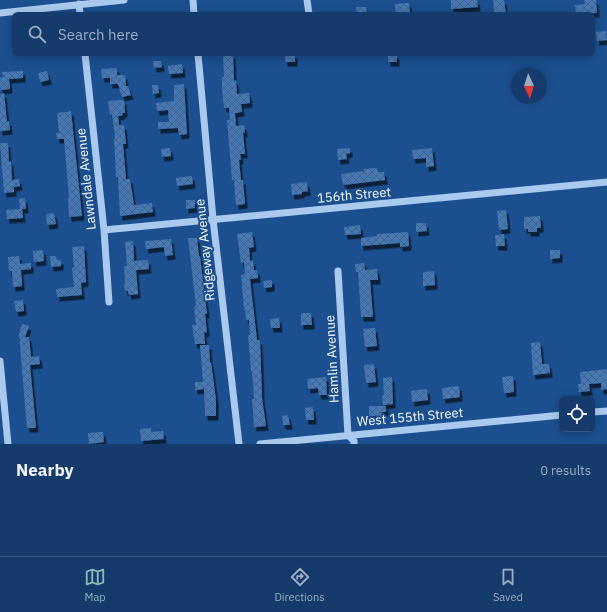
<!DOCTYPE html>
<html lang="en">
<head>
<meta charset="utf-8">
<style>
  body { margin:0; font-family:"IBM Plex Sans",sans-serif; background:#214673; color:#f1f3f6 }
  .controls { position:absolute; right:12px; bottom:12px; display:grid; overflow:hidden; border-radius:6px; box-shadow:0 2px 10px #0003 }
  .controls button { width:36px; height:36px; display:grid; place-items:center; padding:0; border:0; border-bottom:1px solid #33557e; background:#143b6b; color:#f1f3f6; font:20px sans-serif }
  .compass { position:absolute; left:511px; top:68px; width:36px; height:36px; border-radius:50%; background:#143b6b; box-shadow:0 2px 10px #0003; rotate:176deg }
  .list { margin:0; padding:0; list-style:none }
  h2 { display:flex; justify-content:space-between; align-items:center; height:52px; margin:0; padding:0 16px; font-size:17px }
  h2 small { font-size:13px; font-weight:400; color:#9dadc1 }
  .icon { flex:none; width:22px; height:22px; fill:none; stroke:currentColor; stroke-width:2; stroke-linecap:round; stroke-linejoin:round }
  .map { position:relative; flex:none; width:607px; height:444px; overflow:hidden }
  .search { position:absolute; background:#143b6b; box-shadow:0 2px 10px #0003; left:12px; right:12px; top:12px; height:44px; display:flex; align-items:center; gap:10px; box-sizing:border-box; padding:0 14px; border-radius:6px; color:#9dadc1; font-size:15px }
  .sheet { height:112px; background:#143b6b }
  nav { display:flex; justify-content:space-around; align-items:center; box-sizing:border-box; height:56px; border-top:1px solid #33557e; background:#143b6b; font-size:11px; color:#9dadc1 }
  nav a { display:grid; justify-items:center; gap:2px }
  nav .on { color:#8bbbb9 }
  .map>svg:first-child { display:block }
</style>
</head>
<body>
<div class="map">
<svg width="607" height="444" viewBox="0 0 607 444">
  <defs>
    <pattern id="building-cross-hatch" width="8" height="8" patternUnits="userSpaceOnUse"><rect width="8" height="8" fill="#4478b7"/><path d="M0 0l8 8M0 8l8-8" fill="none" stroke="#486282"/></pattern>
    <filter id="shadow"><feDropShadow dx="2.5" dy="4.5" stdDeviation="0" flood-color="#0009"/></filter>
  </defs>
  <rect width="100%" height="100%" fill="#1b4f8f"/>
  <path fill="url(#building-cross-hatch)" filter="url(#shadow)" d="M 451,0 L 477,0 L 478,7 L 451,9 Z
    M 493,0 L 504,0 L 506,14 L 494,14 Z
    M 584,0 L 596,0 L 597,13 L 576,14 L 575,5 L 585,4 Z
    M 409,3 L 410,14 L 396,14 L 395,4 Z
    M 356,7 L 366,7 L 367,14 L 357,14 Z
    M 606,31 L 607,40 L 597,41 L 596,32 Z
    M 223,54 L 233,54 L 234,81 L 236,80 L 237,94 L 249,93 L 250,103 L 241,104 L 242,112 L 235,113 L 236,126 L 244,125 L 245,133 L 243,133 L 245,154 L 240,154 L 241,160 L 239,160 L 241,180 L 243,180 L 245,204 L 236,205 L 234,180 L 232,180 L 227,120 L 230,120 L 229,108 L 224,108 L 222,88 L 222,77 L 224,77 Z
    M 285,54 L 295,54 L 295,62 L 285,62 Z
    M 388,54 L 397,54 L 397,62 L 388,62 Z
    M 153,61 L 161,61 L 162,67 L 154,68 Z
    M 182,64 L 183,73 L 169,74 L 168,66 Z
    M 117,68 L 117,75 L 125,75 L 126,86 L 128,86 L 131,95 L 122,97 L 118,84 L 110,84 L 110,78 L 102,78 L 101,69 Z
    M 23,71 L 23,78 L 9,79 L 10,89 L 0,90 L 0,78 L 3,77 L 2,72 Z
    M 47,71 L 49,80 L 40,82 L 38,73 Z
    M 184,84 L 187,134 L 179,135 L 178,128 L 158,129 L 158,122 L 169,122 L 168,110 L 157,111 L 156,103 L 174,101 L 174,85 Z
    M 152,85 L 158,85 L 159,93 L 153,94 Z
    M 4,93 L 7,122 L 9,121 L 10,130 L 0,131 L 0,94 Z
    M 124,100 L 125,113 L 122,113 L 123,115 L 118,116 L 119,125 L 124,125 L 126,144 L 123,144 L 126,179 L 130,179 L 134,205 L 152,203 L 153,212 L 120,216 L 118,177 L 116,177 L 114,138 L 115,138 L 112,114 L 110,115 L 108,101 Z
    M 71,111 L 82,216 L 69,217 L 68,198 L 69,198 L 64,139 L 57,139 L 56,133 L 59,133 L 57,113 Z
    M 0,143 L 8,143 L 9,162 L 11,161 L 12,180 L 19,179 L 20,186 L 14,187 L 14,192 L 4,193 Z
    M 170,148 L 171,156 L 162,157 L 161,149 Z
    M 350,148 L 350,153 L 346,154 L 347,159 L 338,160 L 337,149 Z
    M 432,148 L 434,166 L 426,167 L 426,158 L 413,159 L 412,150 Z
    M 377,168 L 378,172 L 384,172 L 385,180 L 343,185 L 341,174 L 364,171 L 364,169 Z
    M 192,176 L 193,184 L 177,186 L 176,178 Z
    M 307,182 L 308,191 L 302,192 L 302,194 L 292,195 L 291,184 Z
    M 25,198 L 26,209 L 22,209 L 23,218 L 7,219 L 6,210 L 20,209 L 19,199 Z
    M 186,200 L 195,200 L 195,208 L 186,209 Z
    M 506,210 L 508,229 L 499,230 L 497,211 Z
    M 54,213 L 56,224 L 47,225 L 46,214 Z
    M 540,216 L 541,228 L 537,228 L 537,232 L 528,232 L 528,229 L 524,229 L 524,217 Z
    M 416,223 L 426,223 L 427,231 L 416,232 Z
    M 360,225 L 361,234 L 345,235 L 344,227 Z
    M 252,232 L 254,247 L 249,248 L 250,261 L 253,260 L 254,270 L 257,270 L 258,278 L 250,279 L 257,340 L 260,340 L 262,398 L 266,426 L 254,427 L 252,399 L 254,399 L 252,371 L 251,371 L 248,335 L 250,335 L 249,320 L 246,320 L 245,310 L 244,310 L 241,275 L 245,274 L 244,262 L 241,263 L 237,234 Z
    M 408,232 L 409,246 L 400,247 L 400,243 L 361,246 L 361,238 L 377,236 L 377,234 Z
    M 504,234 L 505,246 L 496,246 L 495,235 Z
    M 188,238 L 197,238 L 199,256 L 200,256 L 207,314 L 205,314 L 207,332 L 204,333 L 205,344 L 195,344 L 192,325 L 196,325 L 194,306 L 196,306 Z
    M 171,239 L 173,255 L 165,256 L 164,247 L 146,249 L 145,241 Z
    M 133,241 L 134,261 L 148,260 L 149,269 L 136,270 L 138,294 L 129,295 L 128,291 L 125,291 L 124,283 L 125,283 L 124,266 L 127,266 L 125,242 Z
    M 84,246 L 86,282 L 81,283 L 82,295 L 57,297 L 56,289 L 74,287 L 72,268 L 74,267 L 72,247 Z
    M 43,250 L 44,261 L 34,262 L 33,251 Z
    M 550,250 L 560,250 L 560,258 L 550,259 Z
    M 19,256 L 20,264 L 31,263 L 31,269 L 21,270 L 22,286 L 13,287 L 12,271 L 9,271 L 8,257 Z
    M 50,256 L 56,256 L 57,260 L 61,260 L 61,266 L 51,267 Z
    M 364,263 L 365,270 L 377,269 L 378,280 L 370,280 L 373,317 L 361,317 L 358,272 L 356,272 L 355,264 Z
    M 434,271 L 435,285 L 423,286 L 423,272 Z
    M 272,280 L 272,287 L 264,288 L 263,281 Z
    M 23,300 L 24,311 L 16,312 L 14,301 Z
    M 301,313 L 311,313 L 312,325 L 301,325 Z
    M 279,318 L 280,328 L 271,328 L 270,319 Z
    M 22,324 L 29,326 L 25,337 L 29,337 L 31,357 L 39,356 L 40,364 L 30,365 L 36,428 L 27,428 L 19,334 Z
    M 375,328 L 377,346 L 365,347 L 363,329 Z
    M 540,342 L 542,364 L 549,364 L 550,373 L 533,375 L 531,343 Z
    M 200,345 L 209,345 L 210,362 L 211,362 L 216,400 L 216,416 L 205,416 L 204,389 L 195,390 L 195,382 L 203,382 Z
    M 374,364 L 376,382 L 366,383 L 364,365 Z
    M 607,369 L 607,389 L 601,390 L 601,383 L 589,384 L 590,391 L 579,392 L 578,384 L 581,384 L 580,372 Z
    M 513,376 L 514,392 L 504,393 L 502,377 Z
    M 326,377 L 327,395 L 319,395 L 318,388 L 308,389 L 307,379 Z
    M 392,377 L 393,404 L 383,405 L 382,396 L 384,395 L 383,378 Z
    M 459,386 L 460,397 L 443,399 L 442,388 Z
    M 427,389 L 428,400 L 412,402 L 411,391 Z
    M 369,406 L 386,406 L 386,412 L 382,412 L 382,416 L 369,416 Z
    M 313,407 L 314,420 L 306,420 L 305,408 Z
    M 288,415 L 290,425 L 283,425 L 282,416 Z
    M 151,428 L 151,432 L 163,431 L 164,439 L 141,441 L 140,429 Z
    M 103,432 L 104,442 L 89,444 L 88,433 Z"/>
  <g fill="none" stroke-linecap="round" stroke-linejoin="round">
    <path stroke="#a9c9ee" stroke-width="7" d="M 193,0 L 194,14
      M 307,0 L 309,14
      M 79,4 L 80,14
      M 0,13 L 124,0
      M 85,54 L 104,230 L 109,302
      M 198,54 L 213,219 L 239,444
      M 104,230 L 607,182
      M 338,271 L 348,435 L 354,441 L 354,444
      M 0,361 L 8,444
      M 592,412 L 607,411
      M 260,444 L 562,415"/>
  </g>
  <g text-anchor="middle" dominant-baseline="central" stroke-width="4" stroke-linejoin="round" paint-order="stroke">
    <g font-size="13" fill="#fff" stroke="#1b4f8f">
      <text transform="translate(86 179) rotate(-96)">Lawndale Avenue</text>
      <text transform="translate(354 195) rotate(-5)">156th Street</text>
      <text transform="translate(205 250) rotate(-96)">Ridgeway Avenue</text>
      <text transform="translate(332 359) rotate(-93)">Hamlin Avenue</text>
      <text transform="translate(410 417) rotate(-5)">West 155th Street</text>
    </g>
  </g>
</svg>
<div class="controls">
<button><svg class="icon" aria-label="locate" viewBox="0 0 24 24"><circle cx="12" cy="12" r="6"/><path d="M12 2v4M12 18v4M2 12h4M18 12h4"/></svg></button>
</div>
<svg class="compass" viewBox="-18 -18 36 36"><path d="M0-13l5 13h-10z" fill="#e53935"/><path d="M0 13l5-13h-10z" fill="#9dadc1"/></svg>
<div class="search"><svg class="icon" aria-label="search" viewBox="0 0 24 24"><circle cx="10" cy="10" r="6"/><path d="M15 15l6 6"/></svg>Search here</div>
</div>
<section class="sheet">
<h2>Nearby<small>0 results</small></h2>
<ul class="list">
</ul>
</section>
<nav>
<a class="on"><svg class="icon" aria-label="map" viewBox="0 0 24 24"><path d="M3 6l6-2 6 2 6-2v14l-6 2-6-2-6 2zM9 4v14M15 6v14"/></svg>Map</a>
<a><svg class="icon" aria-label="directions" viewBox="0 0 24 24"><path d="M12 3l9 9-9 9-9-9zM9 14v-3h6M13 9l2 2-2 2"/></svg>Directions</a>
<a><svg class="icon" aria-label="saved" viewBox="0 0 24 24"><path d="M7 4h10v16l-5-4-5 4z"/></svg>Saved</a>
</nav>
</body>
</html>
